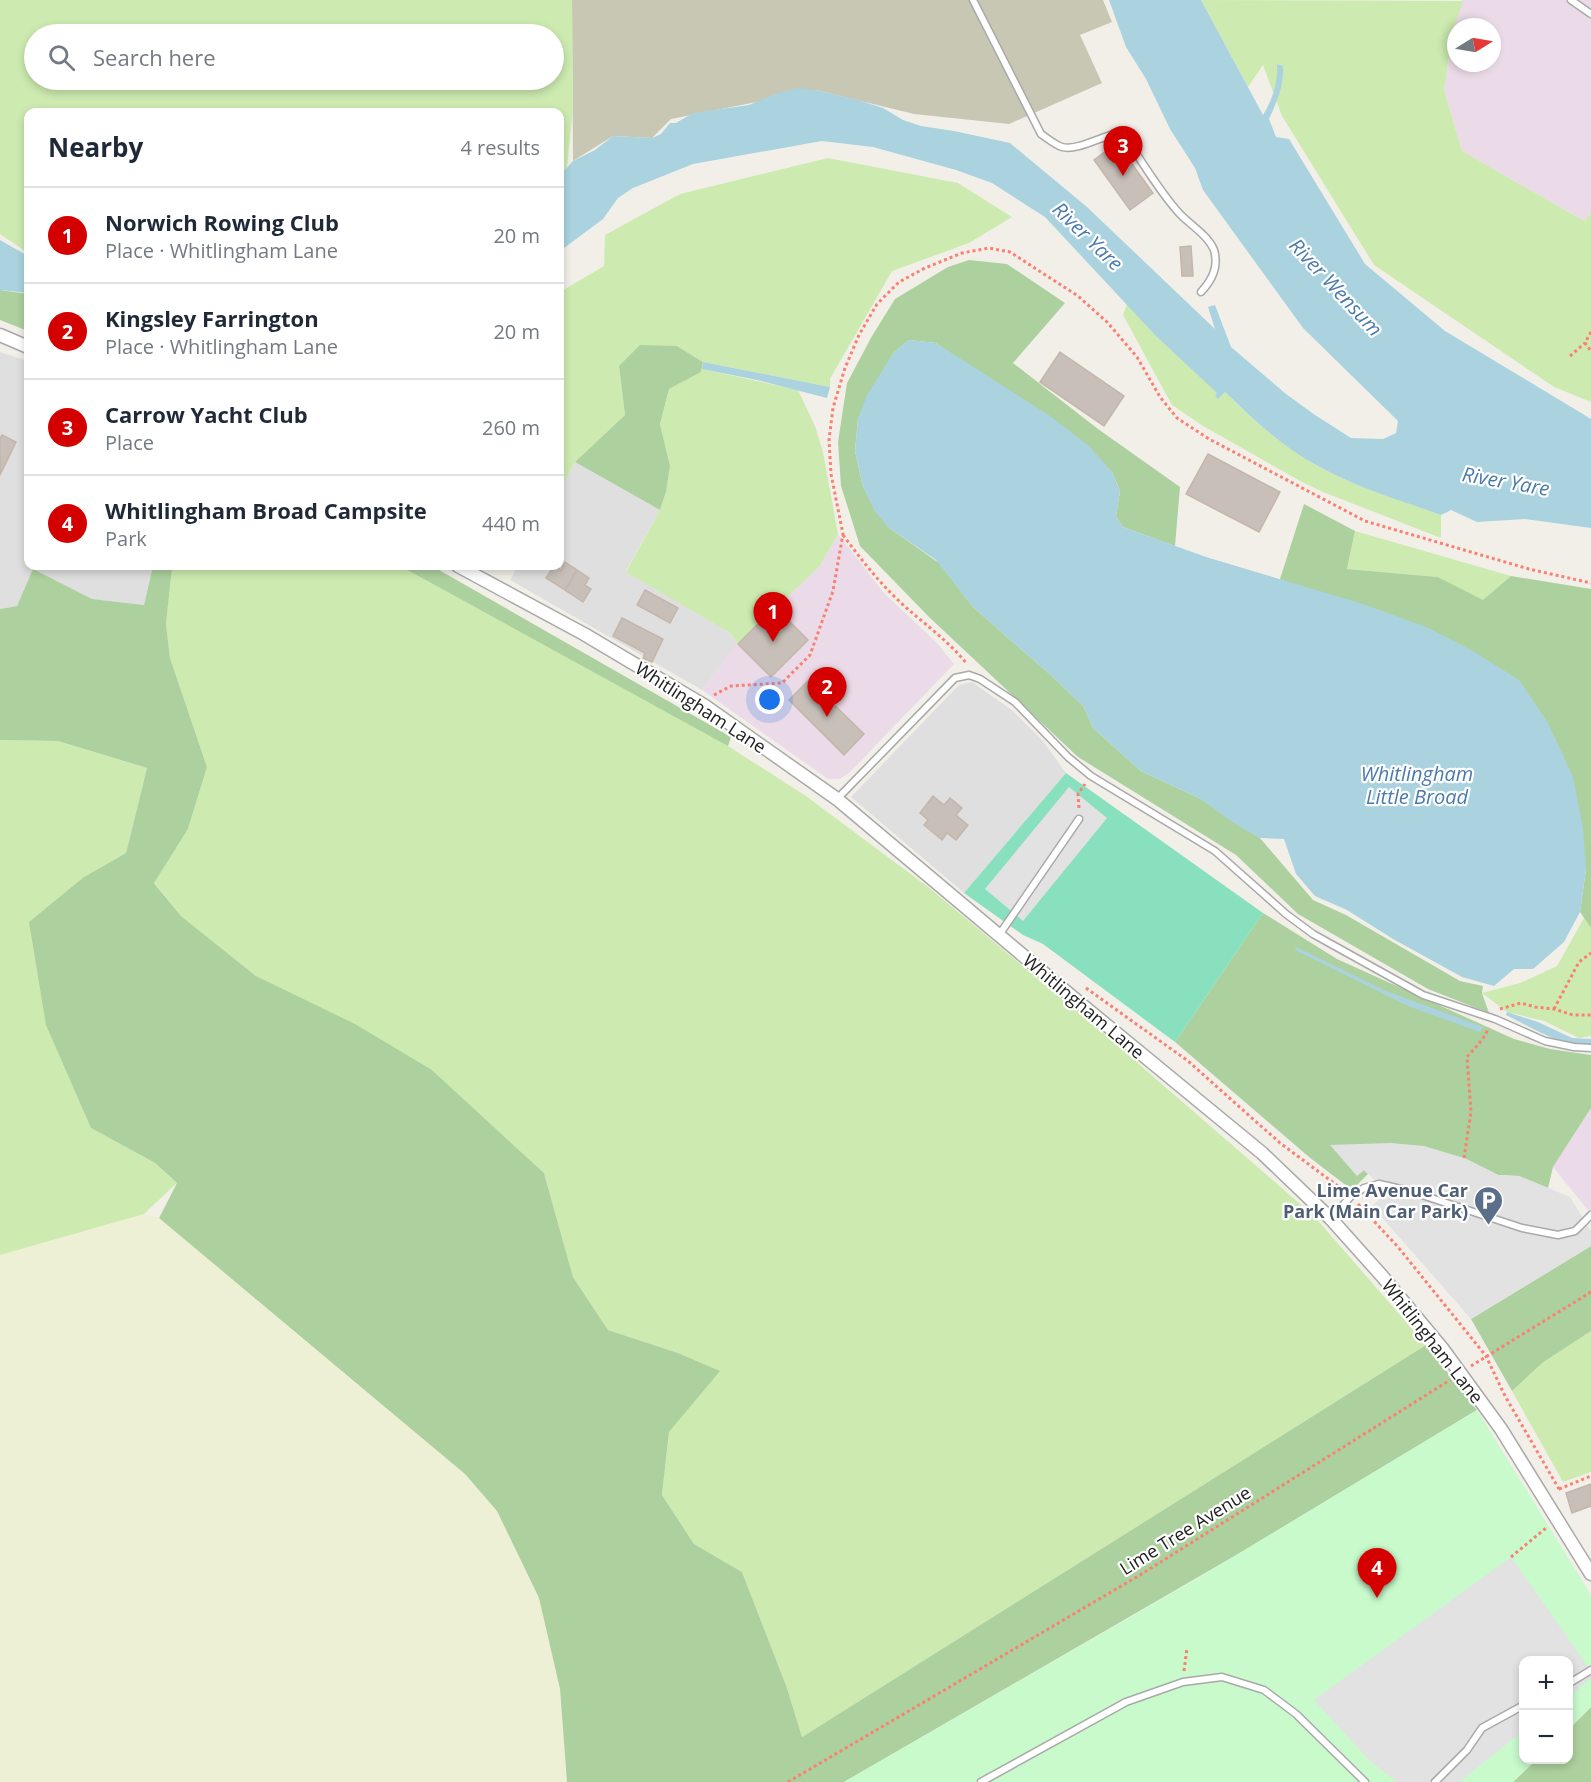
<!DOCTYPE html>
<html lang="en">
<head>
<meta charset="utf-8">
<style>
  body { margin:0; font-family:"Open Sans",sans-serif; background:#f2f2f3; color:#1f2937 }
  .controls { position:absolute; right:18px; bottom:18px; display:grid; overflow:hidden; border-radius:12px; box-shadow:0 3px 9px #0003 }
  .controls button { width:54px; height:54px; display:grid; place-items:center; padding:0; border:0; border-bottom:2px solid #e0e1e3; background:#fff; color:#1f2937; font:30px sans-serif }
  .compass { position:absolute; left:1447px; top:18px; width:54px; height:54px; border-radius:50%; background:#fff; box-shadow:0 3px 9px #0003; rotate:79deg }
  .you { position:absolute; left:770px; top:700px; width:21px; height:21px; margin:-15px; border:4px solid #fff; border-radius:50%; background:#1a73e8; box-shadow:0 0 0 9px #1a73e833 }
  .badge { display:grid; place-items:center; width:39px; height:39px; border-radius:50%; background:#d40000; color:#fff; font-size:20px; font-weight:700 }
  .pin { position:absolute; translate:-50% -50px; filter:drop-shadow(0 2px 3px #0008) }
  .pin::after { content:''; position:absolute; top:32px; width:21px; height:18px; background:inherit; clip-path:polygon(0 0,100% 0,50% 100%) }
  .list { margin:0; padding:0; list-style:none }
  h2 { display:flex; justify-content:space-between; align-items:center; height:78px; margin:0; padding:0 24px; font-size:26px }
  h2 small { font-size:20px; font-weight:400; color:#747a83 }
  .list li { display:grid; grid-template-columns:39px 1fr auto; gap:18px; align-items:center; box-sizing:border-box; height:96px; padding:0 24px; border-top:2px solid #e0e1e3 }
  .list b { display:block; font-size:22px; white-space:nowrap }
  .list p { margin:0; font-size:20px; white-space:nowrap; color:#747a83 }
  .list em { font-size:20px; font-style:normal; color:#747a83 }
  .icon { flex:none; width:33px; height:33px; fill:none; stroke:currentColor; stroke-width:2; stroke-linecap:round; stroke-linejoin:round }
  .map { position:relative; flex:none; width:1591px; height:1782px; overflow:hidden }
  .search { position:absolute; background:#fff; box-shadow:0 3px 9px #0003; left:24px; top:24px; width:540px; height:66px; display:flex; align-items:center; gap:15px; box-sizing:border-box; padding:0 21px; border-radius:33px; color:#747a83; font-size:22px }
  .panel { position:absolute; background:#fff; box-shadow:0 3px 9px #0003; left:24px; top:108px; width:540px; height:462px; border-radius:12px }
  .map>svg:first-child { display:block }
</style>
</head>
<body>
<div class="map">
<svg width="1591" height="1782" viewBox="0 0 1591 1782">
  <rect width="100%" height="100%" fill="#f2efe9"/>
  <path fill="#e0dfdf" d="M 0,352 L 28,361 L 28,566 L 155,566 L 152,570 L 144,605 L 92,599 L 33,570 L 17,606 L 0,609 Z
    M 575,462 L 660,510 L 626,571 L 730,633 L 738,644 L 702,690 L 510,580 L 518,566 L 560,566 L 560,490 Z
    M 972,682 L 1013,711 L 1043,741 L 1066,773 L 964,893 L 851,797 L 959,685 Z"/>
  <path fill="#ebdbe8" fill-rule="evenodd" d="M 1462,0 L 1591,0 L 1591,213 L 1584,221 L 1462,151 L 1444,90 L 1453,30 ZM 1456,27 L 1492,27 L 1492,63 L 1456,63 Z
    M 838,534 L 884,593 L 937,643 L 954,664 L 850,772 L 840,779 L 828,779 L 702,690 L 732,650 L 820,566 Z
    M 1591,1108 L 1591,1214 L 1553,1167 Z"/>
  <path fill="#c7c7b4" d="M 572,0 L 1103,0 L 1112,22 L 1080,35 L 1102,83 L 1009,124 L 914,114 L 816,90 L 671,119 L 652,138 L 613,136 L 573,161 Z"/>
  <path fill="#eef0d5" d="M 144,1214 L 159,1218 L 465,1474 L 497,1511 L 539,1598 L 560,1689 L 567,1782 L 0,1782 L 0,1255 Z"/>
  <path fill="#cdebb0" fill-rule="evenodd" d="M 0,0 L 572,0 L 573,109 L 567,167 L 560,176 L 560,112 L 28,112 L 28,253 L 0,234 ZM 34,34 L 554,34 L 554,80 L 34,80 Z
    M 1201,0 L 1463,1 L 1453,30 L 1444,90 L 1462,151 L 1584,221 L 1591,213 L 1591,402 L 1554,387 L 1374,265 L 1282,116 L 1263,65 L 1248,87 Z
    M 828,158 L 958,183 L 1012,217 L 969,243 L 892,271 L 830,379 L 830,387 L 703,362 L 677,346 L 619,366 L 625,415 L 575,462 L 560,490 L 560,292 L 604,266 L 605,235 L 680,194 Z
    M 1127,304 L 1217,393 L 1215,396 L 1218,399 L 1225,392 C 1252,419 1281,445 1314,464 C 1353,487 1399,499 1441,515 L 1441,538 L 1323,492 L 1300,481 L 1203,426 L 1172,405 L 1123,315 Z
    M 702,369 L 798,390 L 815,426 L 823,452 L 838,534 L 820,566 L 738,644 L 730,633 L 626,572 L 660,510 L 666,492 L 670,466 L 660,424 L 669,389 L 701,372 Z
    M 1355,531 L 1511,576 L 1483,601 L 1438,577 L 1347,569 Z
    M 174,566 L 400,566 L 717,739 L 806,796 L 928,887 L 1103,1033 L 1314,1216 L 1426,1345 L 802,1737 L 787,1688 L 742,1572 L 694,1544 L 662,1495 L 669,1432 L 719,1371 L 678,1353 L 608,1330 L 573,1277 L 544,1173 L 432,1070 L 256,976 L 181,916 L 154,882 L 188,829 L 207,767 L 170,658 L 166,624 L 172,568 Z
    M 0,740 L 58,741 L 147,768 L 126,853 L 84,877 L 91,1128 L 155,1163 L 177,1183 L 144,1214 L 0,1255 Z
    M 1584,918 L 1591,928 L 1591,1036 L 1579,1038 L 1544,1021 L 1507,1012 L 1482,993 L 1520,983 L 1557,966 Z
    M 1591,1331 L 1591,1472 L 1563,1482 L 1512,1391 L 1540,1364 Z"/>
  <path fill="#add19e" d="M 969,260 L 1007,264 L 1065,303 L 1013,363 L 1098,429 L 1180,487 L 1175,546 L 1123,527 L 1116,517 L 1120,491 L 1112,472 L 936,343 L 909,340 L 894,352 L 858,419 L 855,451 L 863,487 L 888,527 L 939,563 L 973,607 L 1053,677 L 1084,707 L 1093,728 L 1141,771 L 1201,799 L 1260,838 L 1313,900 L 1346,915 L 1460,981 L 1483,986 L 1482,993 L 1489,1013 L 1428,989 L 1298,914 L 1236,855 L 1078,757 L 929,617 L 860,546 L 841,486 L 838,442 L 847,383 L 872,336 L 895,299 L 948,267 Z
    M 0,290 L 28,294 L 28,331 L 0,320 Z
    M 640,345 L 677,346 L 703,362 L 701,372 L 669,389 L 660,424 L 670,466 L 666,492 L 660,510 L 575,462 L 625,415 L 619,366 Z
    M 1304,504 L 1355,531 L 1347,569 L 1438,577 L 1483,600 L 1511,576 L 1591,589 L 1591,928 L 1580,912 L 1586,869 L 1280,579 Z
    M 155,566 L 174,566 L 172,568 L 166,624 L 170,658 L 207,767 L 188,829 L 154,883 L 181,916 L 256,976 L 355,1024 L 432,1070 L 544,1173 L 573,1277 L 608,1330 L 678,1353 L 720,1371 L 669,1432 L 662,1495 L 694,1544 L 742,1572 L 787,1688 L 802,1737 L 1426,1345 L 1477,1410 L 1238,1554 L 844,1782 L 567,1782 L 560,1689 L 539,1598 L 497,1511 L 465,1474 L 159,1218 L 177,1183 L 155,1163 L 91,1128 L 46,1025 L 29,922 L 84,877 L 126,853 L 147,768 L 58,741 L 0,740 L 0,609 L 17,606 L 33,569 L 92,599 L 144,605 L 152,570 Z
    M 400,566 L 432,566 L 731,737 L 728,746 Z
    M 1263,913 L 1337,959 L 1514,1039 L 1550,1049 L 1591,1055 L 1591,1108 L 1553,1167 L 1548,1188 L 1519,1176 L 1498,1175 L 1464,1158 L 1390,1143 L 1357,1176 L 1364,1170 L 1368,1174 L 1352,1190 L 1309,1157 L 1175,1042 Z
    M 1591,1246 L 1591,1331 L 1542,1363 L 1512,1391 L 1471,1319 Z
    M 1591,1707 L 1591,1782 L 1513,1782 L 1536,1760 L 1568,1760 L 1569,1729 Z"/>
  <path fill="#c8facc" d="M 1477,1410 L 1591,1595 L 1591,1707 L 1569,1729 L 1568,1660 L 1524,1660 L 1524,1760 L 1536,1760 L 1513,1782 L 844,1782 L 1200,1577 Z"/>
  <path fill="#88e0be" d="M 1066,773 L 1263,913 L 1175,1042 L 1043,944 L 1023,935 L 964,893 Z"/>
  <path fill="#e2e2e2" d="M 1069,787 L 1107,818 L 1023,921 L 985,889 Z
    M 1390,1143 L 1424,1146 L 1464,1158 L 1498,1175 L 1519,1176 L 1570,1197 L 1591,1231 L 1591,1246 L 1471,1319 L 1372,1206 L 1387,1192 L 1364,1170 L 1357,1176 L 1330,1145 Z
    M 1511,1557 L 1591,1671 L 1591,1678 L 1569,1696 L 1568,1660 L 1524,1660 L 1523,1731 L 1459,1782 L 1397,1782 L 1370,1761 L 1314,1700 Z"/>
  <path fill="#aad3df" d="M 1109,0 L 1201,0 L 1263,115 C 1273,98 1278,83 1277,64 L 1283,66 C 1284,85 1277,102 1269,119 L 1276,137 L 1289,139 L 1365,264 L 1445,331 L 1591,419 L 1591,528 L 1525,519 L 1477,522 L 1451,510 L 1441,515 C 1399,500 1355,487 1316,465 C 1282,447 1253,419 1225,392 L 1218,399 L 1215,396 L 1217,393 L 1155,335 L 1045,217 L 992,183 L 956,170 L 873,147 L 822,141 L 693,164 L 633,188 L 618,198 L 603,219 L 560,251 L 560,179 L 562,173 L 573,161 L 595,150 L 613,136 L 652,138 L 661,134 L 670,123 L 676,123 L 693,113 L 749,105 L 775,94 L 798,88 L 816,90 L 858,100 L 883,108 L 903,120 L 921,126 L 954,131 L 1010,143 L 1087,207 L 1215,329 L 1208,307 L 1215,305 L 1231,347 L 1286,394 L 1315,415 L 1351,438 L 1383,439 L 1396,433 L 1398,421 L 1303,328 L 1203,190 L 1195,168 L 1170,129 L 1146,79 L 1126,47 Z
    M 0,240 L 28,256 L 28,293 L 0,290 Z
    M 909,340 L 936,343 L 1050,416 L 1089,446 L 1112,472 L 1120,491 L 1116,517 L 1123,527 L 1206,557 L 1363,604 L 1426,627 L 1471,650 L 1519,680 L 1548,723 L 1573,777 L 1583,828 L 1586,869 L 1580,912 L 1564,942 L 1533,969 L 1514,969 L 1494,986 L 1462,977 L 1393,939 L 1347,910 L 1315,896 L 1296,874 L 1284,839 L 1260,838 L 1232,822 L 1201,799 L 1141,771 L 1093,728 L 1084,707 L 1053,677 L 973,607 L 936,560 L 888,527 L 874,510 L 863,487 L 855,451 L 858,419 L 867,395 L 894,352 Z
    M 703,362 L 830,387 L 827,398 L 757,380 L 702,369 Z
    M 1296,947 L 1386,991 L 1483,1027 L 1480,1032 L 1408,1006 L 1295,950 Z
    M 1507,1012 L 1538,1022 L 1572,1038 L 1591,1039 L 1591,1046 C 1560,1046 1533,1028 1506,1015 Z"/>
  <path fill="#c7bfb8" stroke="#c4b6ab" stroke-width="1.5" d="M 1117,143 L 1153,193 L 1130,210 L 1094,160 Z
    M 1191,246 L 1193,276 L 1182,276 L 1180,247 Z
    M 1060,352 L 1124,396 L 1104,426 L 1040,382 Z
    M 2,435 L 16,442 L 0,475 L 0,438 Z
    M 1208,454 L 1280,492 L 1259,532 L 1186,494 Z
    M 565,562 L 577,570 L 565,590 L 546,578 L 554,566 L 561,570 Z
    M 577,570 L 589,578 L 585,585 L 591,589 L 583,602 L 565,590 Z
    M 645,590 L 678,608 L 670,623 L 637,605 Z
    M 775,607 L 808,640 L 771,677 L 738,644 Z
    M 622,618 L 663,639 L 652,662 L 643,658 L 645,653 L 613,636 Z
    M 809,680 L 864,734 L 844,755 L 789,700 Z
    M 933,796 L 944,805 L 950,798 L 962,808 L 956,815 L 968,825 L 956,840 L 947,833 L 942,840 L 924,825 L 928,820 L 920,813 Z
    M 1591,1484 L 1591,1506 L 1572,1513 L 1566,1493 Z"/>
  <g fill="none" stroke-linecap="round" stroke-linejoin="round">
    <defs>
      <path id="service" d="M 973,0 L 1041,134 C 1047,138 1055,145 1062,147 C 1077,151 1102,136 1118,133 L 1128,141 C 1144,165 1160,192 1179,213 C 1190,225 1208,235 1214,250 C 1219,267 1212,280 1201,292
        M 1571,0 L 1591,14
        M 837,799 L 955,678 L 969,675 L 980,679 L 1015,702 L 1068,757 L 1091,776 L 1215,851 L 1286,914 L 1313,934 L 1423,995 L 1495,1019 L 1545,1041 L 1574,1047 L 1591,1048
        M 999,935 L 1079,819
        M 1331,1219 L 1351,1196 L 1364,1188 L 1379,1184 L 1410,1191 L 1522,1228 L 1558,1235 L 1575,1231 L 1591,1215
        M 1568,1684 L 1591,1670
        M 981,1782 L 1126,1702 L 1183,1682 L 1222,1677 L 1264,1690 L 1296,1714 L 1365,1782
        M 1435,1782 L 1467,1750 L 1482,1728 L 1524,1705"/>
      <path id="minor" d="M 0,335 L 28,347
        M 458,566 L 584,634 L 705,706 L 837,799 L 1076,1000 L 1262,1153 L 1331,1219 L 1382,1276 L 1442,1348 L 1501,1429 L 1591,1574"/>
    </defs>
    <use href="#service" stroke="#a9a9a9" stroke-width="9"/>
    <use href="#minor" stroke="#a9a9a9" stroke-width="15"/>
    <path stroke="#fa8072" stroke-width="3" stroke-dasharray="3 3" stroke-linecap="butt" d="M 1591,332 L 1585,343 L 1591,351
      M 1570,356 L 1585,343
      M 843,535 C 860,558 877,580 898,600 C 921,622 947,639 967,664
      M 714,695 L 731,686 L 782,683 L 810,655 L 833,591 L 843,534 L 831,474 L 829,440 L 833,408 L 845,368 L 859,335 L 877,304 L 899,282 L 925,268 L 962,253 L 989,248 L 1010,252 L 1078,296 L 1107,322 L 1137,357 L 1160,397 L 1177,418 L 1209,439 L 1365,521 L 1529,569 L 1591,583
      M 1079,808 L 1078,794 L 1085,784
      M 1086,988 L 1188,1061 L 1280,1143 L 1342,1189
      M 1500,1009 L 1521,1003 L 1535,1007 L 1554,1009 L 1573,1015 L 1591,1015
      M 1554,1009 L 1579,962 L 1591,953
      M 1464,1158 L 1471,1112 L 1467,1057 L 1482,1040 L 1489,1028
      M 1358,1204 L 1398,1247 L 1486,1356 L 1505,1396 L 1559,1489 L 1556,1490
      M 1471,1366 L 1591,1292
      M 1559,1489 L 1591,1476
      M 1511,1557 L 1546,1528
      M 1184,1671 L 1187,1648
      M 788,1782 L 1140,1575 L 1450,1380"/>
    <use href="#service" stroke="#fff" stroke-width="6"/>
    <use href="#minor" stroke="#fff" stroke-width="12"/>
  </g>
  <defs>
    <symbol id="parking-pin" viewBox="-11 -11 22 30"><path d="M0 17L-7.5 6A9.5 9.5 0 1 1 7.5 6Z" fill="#5c6f8a" stroke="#fff"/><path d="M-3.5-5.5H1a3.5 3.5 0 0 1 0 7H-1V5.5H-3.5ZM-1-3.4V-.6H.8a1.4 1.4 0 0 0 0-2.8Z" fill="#fff"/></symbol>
  </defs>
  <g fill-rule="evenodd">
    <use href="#parking-pin" x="1472" y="1184" width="33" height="45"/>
  </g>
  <g text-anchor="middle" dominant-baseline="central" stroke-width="4.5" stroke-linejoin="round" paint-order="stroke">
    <g font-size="18" fill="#222" stroke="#fff">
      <text transform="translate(701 707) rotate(33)">Whitlingham Lane</text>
      <text transform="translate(1084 1006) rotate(40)">Whitlingham Lane</text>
      <text transform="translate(1433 1341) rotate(52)">Whitlingham Lane</text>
      <text transform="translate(1185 1530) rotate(-32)">Lime Tree Avenue</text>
    </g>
    <g font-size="18" font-weight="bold" fill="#4e5e75" stroke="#fff" text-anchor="end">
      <text x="1468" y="1190">Lime Avenue Car<tspan x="1468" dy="21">Park (Main Car Park)</tspan></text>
    </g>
    <g font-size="20" font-style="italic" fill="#4a7aab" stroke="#fff">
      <text transform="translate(1088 236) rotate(44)">River Yare</text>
      <text transform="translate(1336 287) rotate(47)">River Wensum</text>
      <text transform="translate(1506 481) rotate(10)">River Yare</text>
      <text x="1417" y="773">Whitlingham<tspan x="1417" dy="23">Little Broad</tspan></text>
    </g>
  </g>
</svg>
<div class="controls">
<button>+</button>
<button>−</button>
</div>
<svg class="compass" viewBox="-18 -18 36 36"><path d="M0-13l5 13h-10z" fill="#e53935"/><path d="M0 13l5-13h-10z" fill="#747a83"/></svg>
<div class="you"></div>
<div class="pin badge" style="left:773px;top:642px">1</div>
<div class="pin badge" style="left:827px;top:717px">2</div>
<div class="pin badge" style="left:1123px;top:176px">3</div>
<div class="pin badge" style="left:1377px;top:1598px">4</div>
<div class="search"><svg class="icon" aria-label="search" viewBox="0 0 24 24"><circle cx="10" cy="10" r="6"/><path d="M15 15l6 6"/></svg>Search here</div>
<section class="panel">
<h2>Nearby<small>4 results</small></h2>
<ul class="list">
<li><span class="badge">1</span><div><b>Norwich Rowing Club</b><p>Place · Whitlingham Lane</p></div><em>20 m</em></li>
<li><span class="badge">2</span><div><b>Kingsley Farrington</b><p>Place · Whitlingham Lane</p></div><em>20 m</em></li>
<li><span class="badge">3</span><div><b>Carrow Yacht Club</b><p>Place</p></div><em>260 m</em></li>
<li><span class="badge">4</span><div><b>Whitlingham Broad Campsite</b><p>Park</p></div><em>440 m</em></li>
</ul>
</section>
</div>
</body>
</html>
